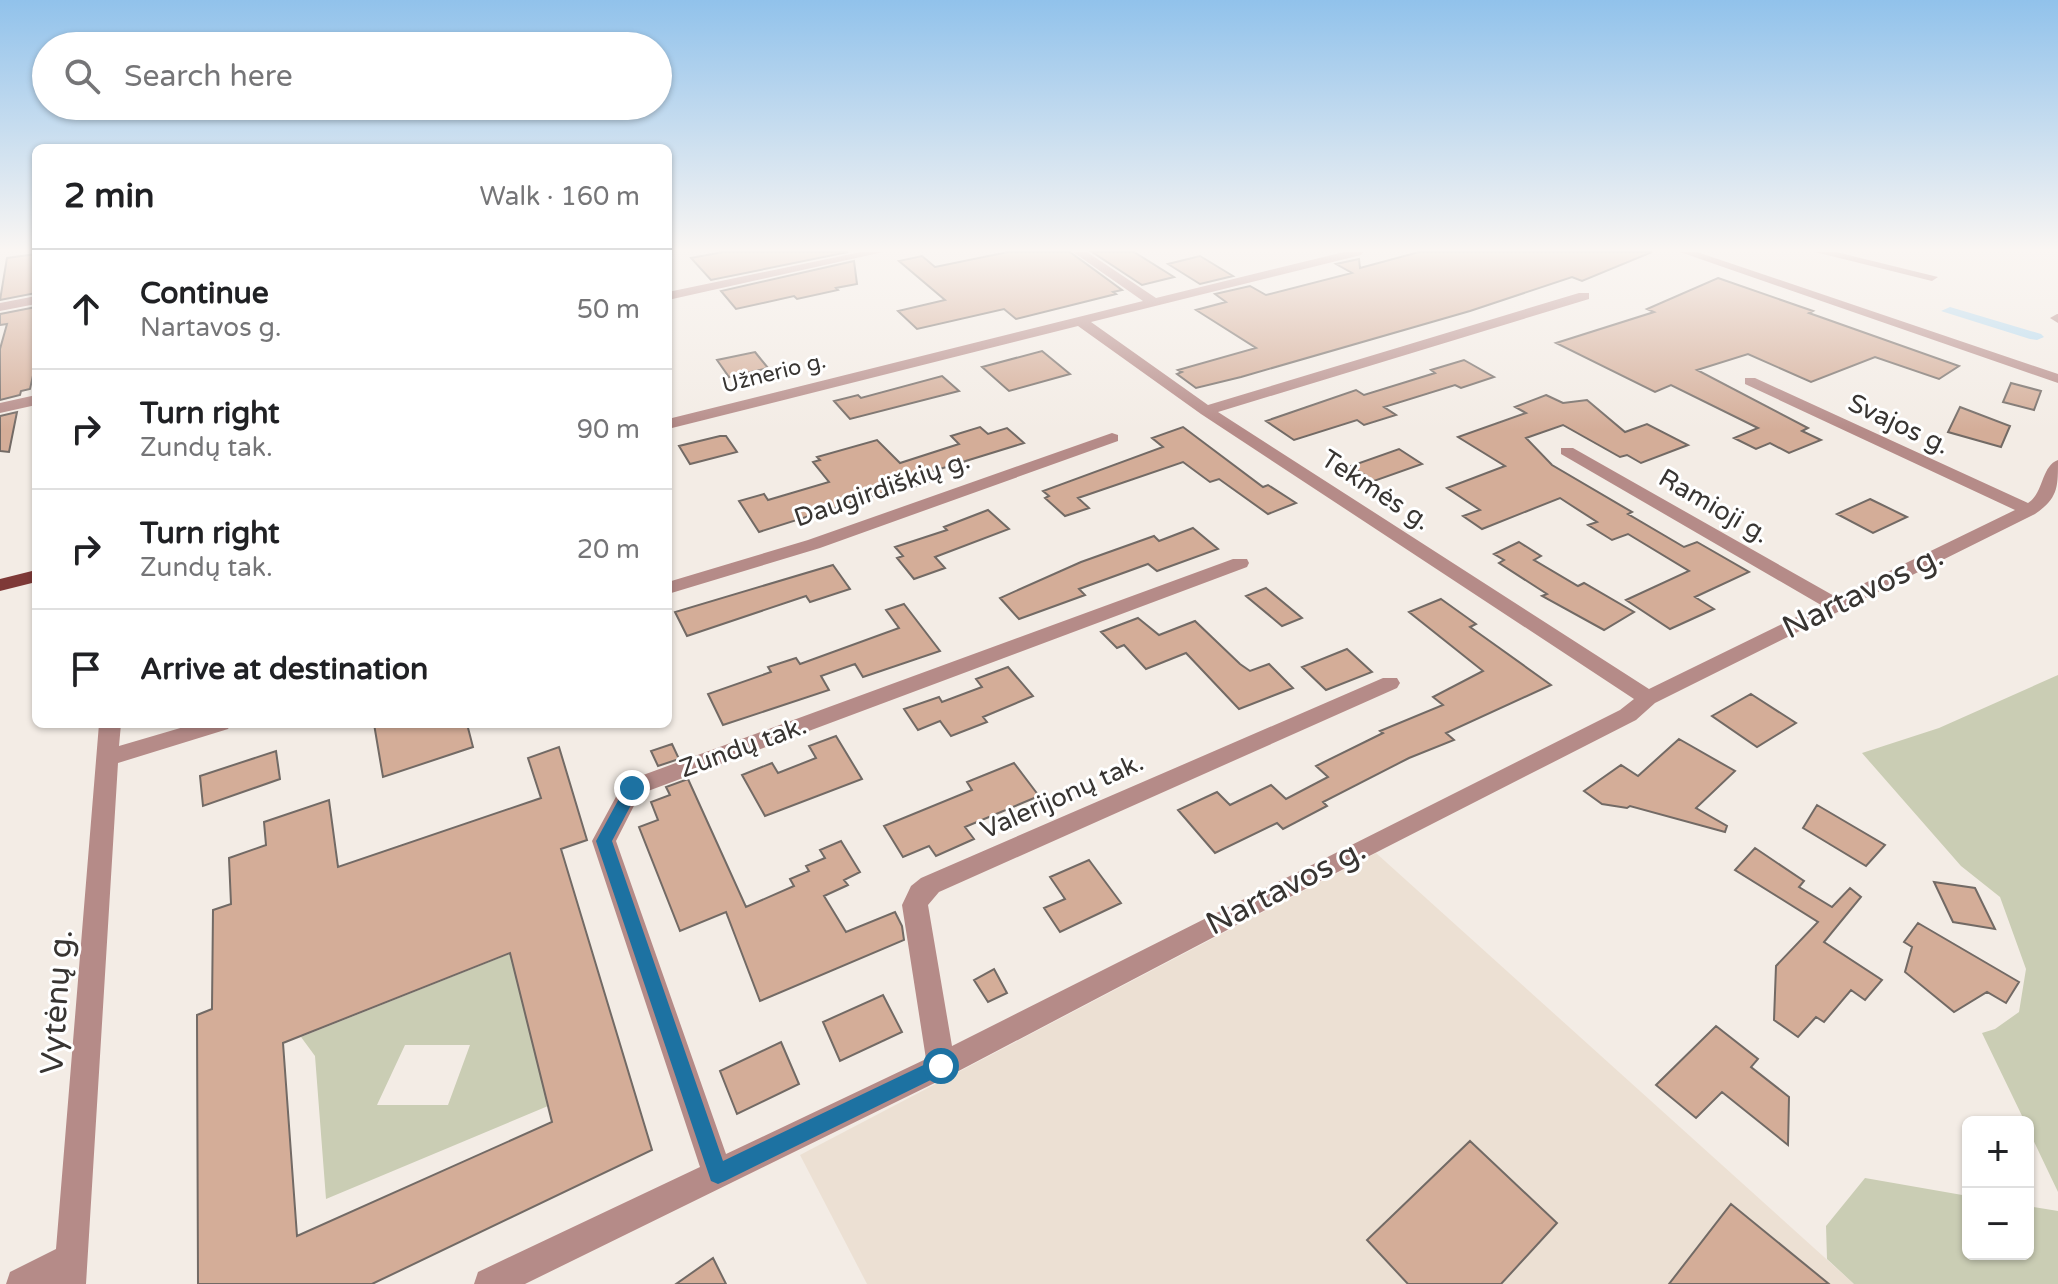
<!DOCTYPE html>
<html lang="en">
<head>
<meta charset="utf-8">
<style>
  body { margin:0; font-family:"Varela Round",sans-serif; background:#f6f6f6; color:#202124 }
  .controls { position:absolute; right:24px; bottom:24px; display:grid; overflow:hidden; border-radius:12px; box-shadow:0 2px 6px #0004 }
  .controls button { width:72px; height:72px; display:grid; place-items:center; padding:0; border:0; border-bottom:2px solid #e0e0e0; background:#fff; color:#202124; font:40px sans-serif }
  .stop { position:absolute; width:24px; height:24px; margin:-18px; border:6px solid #1d72a2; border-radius:50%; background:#fff }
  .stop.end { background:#1d72a2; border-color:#fff; box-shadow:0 2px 8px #0008 }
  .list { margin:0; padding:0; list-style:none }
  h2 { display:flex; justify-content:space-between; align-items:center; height:104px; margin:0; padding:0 32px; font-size:34px }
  h2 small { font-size:26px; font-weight:400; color:#757577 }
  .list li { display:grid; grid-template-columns:52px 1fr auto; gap:24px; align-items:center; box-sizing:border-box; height:120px; padding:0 32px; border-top:2px solid #e0e0e0 }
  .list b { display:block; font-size:30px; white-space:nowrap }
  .list p { margin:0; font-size:26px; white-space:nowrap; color:#757577 }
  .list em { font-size:26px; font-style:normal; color:#757577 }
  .icon { flex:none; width:44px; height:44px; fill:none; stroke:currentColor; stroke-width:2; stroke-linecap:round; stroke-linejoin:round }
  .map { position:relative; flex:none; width:2058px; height:1284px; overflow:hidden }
  .search { position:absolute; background:#fff; box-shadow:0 2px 6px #0004; left:32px; top:32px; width:640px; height:88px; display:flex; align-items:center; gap:20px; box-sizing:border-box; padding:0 28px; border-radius:44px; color:#757577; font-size:30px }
  .panel { position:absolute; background:#fff; box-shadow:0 2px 6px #0004; left:32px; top:144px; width:640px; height:584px; border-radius:12px }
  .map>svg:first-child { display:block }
</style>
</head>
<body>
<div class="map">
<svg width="2058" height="1284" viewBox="0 0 2058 1284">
  <rect width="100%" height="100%" fill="#f3ece5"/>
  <path fill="#ece0d3" d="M 1376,853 L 1854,1284 L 867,1284 L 800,1155 Z"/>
  <path fill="#cacdb4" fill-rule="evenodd" d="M 2058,675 L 2058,1192 L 2028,1129 L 2028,1122 L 2025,1122 L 1982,1033 L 1995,1029 L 2019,1012 L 2026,969 L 2000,897 L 1961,866 L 1862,753 L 1939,728 Z
    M 512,953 L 548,1106 L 326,1199 L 315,1056 L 301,1037 ZM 405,1045 L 470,1045 L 448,1105 L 377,1105 Z
    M 1865,1178 L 1968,1196 L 1968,1254 L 2028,1254 L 2028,1206 L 2058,1211 L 2058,1284 L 1854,1284 L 1827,1259 L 1826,1226 Z"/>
  <path fill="#afd8f0" d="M 1950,307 L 2041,334 L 2044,337 L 2037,340 L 2030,339 L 1941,311 Z"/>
  <path fill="#d4ad98" stroke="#726a65" stroke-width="2" fill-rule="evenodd" d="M 723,252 L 848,252 L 711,280 L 691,258 Z
    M 1008,252 L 1070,252 L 1122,290 L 1113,292 L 1116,294 L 1016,319 L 1004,309 L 917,329 L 898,311 L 945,300 L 899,261 L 922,256 L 935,267 Z
    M 1092,252 L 1134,252 L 1174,277 L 1142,285 Z
    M 1419,252 L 1652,252 L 1582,281 L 1572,277 L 1470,311 L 1241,377 L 1196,388 L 1177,374 L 1182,372 L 1178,370 L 1256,348 L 1196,310 L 1226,302 L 1215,294 L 1250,286 L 1266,295 L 1352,273 L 1336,264 L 1359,259 L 1360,268 Z
    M 36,254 L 36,293 L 0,300 L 7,258 Z
    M 1200,256 L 1233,276 L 1200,284 L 1168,264 Z
    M 854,261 L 857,284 L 836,288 L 838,290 L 797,299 L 794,296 L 736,309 L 721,291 Z
    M 1718,278 L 1813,311 L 1809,313 L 1959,366 L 1939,379 L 1875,357 L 1811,382 L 1748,354 L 1697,370 L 1808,428 L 1802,431 L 1821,440 L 1789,453 L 1770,443 L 1756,449 L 1734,438 L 1758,428 L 1671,385 L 1655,392 L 1556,343 L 1654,312 L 1647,309 Z
    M 36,307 L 36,362 L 30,389 L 21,391 L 20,395 L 0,400 L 0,349 L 7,324 L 0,325 L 0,314 Z
    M 1042,351 L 1070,374 L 1009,391 L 982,367 Z
    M 755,352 L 768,368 L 729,377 L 717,360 Z
    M 1464,360 L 1494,377 L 1461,388 L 1455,385 L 1384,407 L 1396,415 L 1364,425 L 1357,420 L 1294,440 L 1266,421 L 1356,390 L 1364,395 L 1435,373 L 1431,370 Z
    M 942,376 L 959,391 L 850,419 L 834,401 L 858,395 L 861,398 Z
    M 2011,383 L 2041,391 L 2034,410 L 2003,402 Z
    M 1546,395 L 1563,403 L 1587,400 L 1625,432 L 1647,424 L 1688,445 L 1641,463 L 1627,455 L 1620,457 L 1563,425 L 1526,438 L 1552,465 L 1632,512 L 1628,514 L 1684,547 L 1697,542 L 1749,572 L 1695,597 L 1714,609 L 1670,629 L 1626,600 L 1689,571 L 1628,534 L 1612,540 L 1588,525 L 1597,522 L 1560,498 L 1482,529 L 1463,516 L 1480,510 L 1447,488 L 1505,466 L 1458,437 L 1526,413 L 1515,407 Z
    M 1960,407 L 2010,426 L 2001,447 L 1948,432 Z
    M 17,412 L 9,452 L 0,451 L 0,416 Z
    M 980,427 L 988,434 L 1007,428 L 1024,443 L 930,472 L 937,479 L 914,487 L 910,484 L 759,532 L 739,501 L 764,494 L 768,500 L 829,482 L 813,462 L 820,460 L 817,457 L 877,440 L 900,463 L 959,444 L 951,436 Z
    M 1183,427 L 1263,487 L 1268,485 L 1296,503 L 1268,514 L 1219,479 L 1210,482 L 1183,462 L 1078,498 L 1089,508 L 1065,516 L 1045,498 L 1049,496 L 1043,491 L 1163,447 L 1152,438 Z
    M 720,436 L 726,436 L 737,452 L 690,464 L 679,446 Z
    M 1399,449 L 1422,464 L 1374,481 L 1351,466 Z
    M 1870,499 L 1907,517 L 1873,533 L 1837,514 Z
    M 988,510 L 1009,529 L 935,557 L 945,568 L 914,579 L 897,558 L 903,556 L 895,547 L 947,530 L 944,527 Z
    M 1193,528 L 1218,549 L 1157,571 L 1148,564 L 1079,589 L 1085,595 L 1019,619 L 1000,598 L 1081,562 L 1154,536 L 1159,541 Z
    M 1519,542 L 1541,556 L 1534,560 L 1578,586 L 1584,583 L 1634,612 L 1604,630 L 1542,596 L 1547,594 L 1499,563 L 1504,560 L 1494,554 Z
    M 833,565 L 850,589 L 810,602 L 806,596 L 687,636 L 675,612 Z
    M 1266,588 L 1302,618 L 1282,626 L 1246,596 Z
    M 1441,599 L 1476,624 L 1470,627 L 1551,685 L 1446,733 L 1454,740 L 1409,758 L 1323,802 L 1327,806 L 1283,829 L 1277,823 L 1215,853 L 1178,810 L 1217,792 L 1230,805 L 1271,785 L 1286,799 L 1328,777 L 1316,766 L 1383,733 L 1380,731 L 1443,705 L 1433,697 L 1483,671 L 1409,612 Z
    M 904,604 L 940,651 L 863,677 L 855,664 L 821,676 L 829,690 L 723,725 L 708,694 L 771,672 L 768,667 L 796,658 L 800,664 L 899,628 L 886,610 Z
    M 1138,618 L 1159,635 L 1195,621 L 1240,664 L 1250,671 L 1269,664 L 1293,688 L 1239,709 L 1186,653 L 1146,669 L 1124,645 L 1117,648 L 1101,632 Z
    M 1347,649 L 1372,672 L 1326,690 L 1302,667 Z
    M 1008,667 L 1033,696 L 983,717 L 987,722 L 951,736 L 940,721 L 918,730 L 904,709 L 939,697 L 942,702 L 982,687 L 976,679 Z
    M 1751,694 L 1796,723 L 1757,747 L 1712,716 Z
    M 374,724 L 467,724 L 473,747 L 383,777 Z
    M 836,736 L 862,779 L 765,816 L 742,775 L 772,763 L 778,773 L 816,758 L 809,746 Z
    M 1679,739 L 1735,771 L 1696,808 L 1727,826 L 1725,832 L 1630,806 L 1627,808 L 1602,804 L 1584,791 L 1621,765 L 1638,776 Z
    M 672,744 L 679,759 L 658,766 L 651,751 Z
    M 559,747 L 587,840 L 561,849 L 652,1150 L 372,1284 L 198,1284 L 197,1015 L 212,1009 L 213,910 L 231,904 L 229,858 L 266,845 L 264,822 L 329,800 L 338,867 L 541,798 L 528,758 ZM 510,953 L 552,1122 L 297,1236 L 283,1043 Z
    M 276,751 L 280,779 L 203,806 L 200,776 Z
    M 1014,763 L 1039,796 L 965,827 L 974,839 L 936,856 L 929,846 L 903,857 L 884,826 L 972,790 L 967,782 Z
    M 688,779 L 746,907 L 794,886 L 790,879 L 809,871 L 806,866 L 825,858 L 820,850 L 841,841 L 860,872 L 844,880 L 848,885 L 824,896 L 846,932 L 895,912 L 902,926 L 904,940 L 760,1001 L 726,912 L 680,931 L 639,827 L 658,820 L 651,802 L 670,795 L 666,787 Z
    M 1817,805 L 1885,845 L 1866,866 L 1803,828 Z
    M 1755,848 L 1804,881 L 1799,887 L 1832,907 L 1850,888 L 1861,897 L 1824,942 L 1882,980 L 1865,1000 L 1851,990 L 1824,1022 L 1816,1017 L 1798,1037 L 1774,1020 L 1776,966 L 1818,922 L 1735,870 Z
    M 1089,860 L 1121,903 L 1060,932 L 1044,908 L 1065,899 L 1050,877 Z
    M 1934,882 L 1975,888 L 1995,929 L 1953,922 Z
    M 1918,923 L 2019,982 L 2006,1003 L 1987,992 L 1954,1012 L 1905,972 L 1912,947 L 1904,942 Z
    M 994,969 L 1007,993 L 988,1002 L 974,980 Z
    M 883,995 L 902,1032 L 840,1061 L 823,1022 Z
    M 1716,1026 L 1758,1059 L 1751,1067 L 1789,1097 L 1788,1145 L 1722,1092 L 1696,1118 L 1656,1085 Z
    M 781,1042 L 799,1084 L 737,1114 L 720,1071 Z
    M 1470,1141 L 1557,1223 L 1501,1284 L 1408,1284 L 1367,1240 Z
    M 1731,1204 L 1829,1284 L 1669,1284 Z
    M 713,1258 L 726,1284 L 676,1284 Z"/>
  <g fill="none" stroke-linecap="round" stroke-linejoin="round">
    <path fill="#b58b88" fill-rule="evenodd" d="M 861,252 L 883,252 L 668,300 L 668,292 Z
      M 1073,252 L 1087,252 L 1156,298 L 1344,252 L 1363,252 L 1361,255 L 1091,322 L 1208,405 L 1579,293 L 1589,293 L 1589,299 L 1218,412 L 1649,689 L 1821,605 L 1561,454 L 1561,448 L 1573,448 L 1836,597 L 2015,510 L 1745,384 L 1745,378 L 1755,378 L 2028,503 C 2044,493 2041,466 2058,460 C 2058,488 2058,498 2035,514 L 1655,703 L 1636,720 L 1334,874 L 951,1075 L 525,1284 L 474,1284 L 478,1272 L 700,1167 L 592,841 L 624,782 L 1233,559 L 1247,559 L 1249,563 L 1247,567 L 640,794 L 616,841 L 726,1154 L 926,1059 L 902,905 L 911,886 L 921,878 L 1383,678 L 1397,678 L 1400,683 L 1397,688 L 939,892 L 928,905 L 952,1046 L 1620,710 L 1634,699 L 1201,414 L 1078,326 L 668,429 L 668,419 L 1143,301 Z
      M 1680,252 L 1697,252 L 2058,374 L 2058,383 Z
      M 1815,252 L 1836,252 L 1938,277 L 1932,281 Z
      M 36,296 L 36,304 L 0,311 L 0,303 Z
      M 2057,314 L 2058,314 L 2058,323 L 2050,318 Z
      M 36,395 L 36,405 L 0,413 L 0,403 Z
      M 1112,433 L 1118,435 L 1118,441 L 820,548 L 668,594 L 668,582 L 808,540 Z
      M 99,724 L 121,724 L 119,746 L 194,724 L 231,724 L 228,729 L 118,763 L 86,1284 L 6,1284 L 10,1272 L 56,1249 Z"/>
    <path fill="#7e3937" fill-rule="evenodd" d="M 36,570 L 36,582 L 0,591 L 0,579 Z"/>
  </g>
  <linearGradient id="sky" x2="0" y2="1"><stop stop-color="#91c2eb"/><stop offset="0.58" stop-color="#faf6f3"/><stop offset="1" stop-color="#faf6f3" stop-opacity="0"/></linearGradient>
  <rect width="2058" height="431" fill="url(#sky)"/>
  <path fill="#1d72a2" d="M 632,783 L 640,788 L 612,841 L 723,1161 L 934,1060 L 941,1057 L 947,1060 L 950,1066 L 947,1072 L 725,1181 L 718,1184 L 711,1181 L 596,841 L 627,784 Z"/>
  <g text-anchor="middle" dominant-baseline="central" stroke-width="6" stroke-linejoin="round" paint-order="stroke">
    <g font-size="22" fill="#383532" stroke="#fff">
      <text transform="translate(774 373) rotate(-14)">Užnerio g.</text>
    </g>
    <g font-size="26" fill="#383532" stroke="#fff">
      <text transform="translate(1899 424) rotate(25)">Svajos g.</text>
      <text transform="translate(882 489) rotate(-19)">Daugirdiškių g.</text>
      <text transform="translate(1376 490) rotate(33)">Tekmės g.</text>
      <text transform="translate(1714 506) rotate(30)">Ramioji g.</text>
      <text transform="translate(743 747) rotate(-20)">Zundų tak.</text>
      <text transform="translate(1062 796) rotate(-24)">Valerijonų tak.</text>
    </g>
    <g font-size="32" fill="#383532" stroke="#fff">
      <text transform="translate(1863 592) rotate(-26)">Nartavos g.</text>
      <text transform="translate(1286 887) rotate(-27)">Nartavos g.</text>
      <text transform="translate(57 1002) rotate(-86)">Vytėnų g.</text>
    </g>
  </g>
</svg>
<div class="controls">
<button>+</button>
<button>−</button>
</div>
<div class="stop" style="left:941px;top:1066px"></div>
<div class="stop end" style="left:632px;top:788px"></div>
<div class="search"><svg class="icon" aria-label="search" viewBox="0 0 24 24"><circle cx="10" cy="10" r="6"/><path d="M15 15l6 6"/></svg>Search here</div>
<section class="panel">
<h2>2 min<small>Walk · 160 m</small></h2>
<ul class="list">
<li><svg class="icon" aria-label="ahead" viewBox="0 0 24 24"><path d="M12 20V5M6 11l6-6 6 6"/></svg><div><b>Continue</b><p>Nartavos g.</p></div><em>50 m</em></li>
<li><svg class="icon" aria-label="right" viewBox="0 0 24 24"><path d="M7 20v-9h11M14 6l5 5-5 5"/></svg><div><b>Turn right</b><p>Zundų tak.</p></div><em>90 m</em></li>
<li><svg class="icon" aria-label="right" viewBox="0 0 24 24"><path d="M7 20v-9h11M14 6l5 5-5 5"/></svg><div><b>Turn right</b><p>Zundų tak.</p></div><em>20 m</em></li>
<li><svg class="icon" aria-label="arrive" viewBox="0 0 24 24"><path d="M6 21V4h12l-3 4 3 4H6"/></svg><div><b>Arrive at destination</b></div></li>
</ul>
</section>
</div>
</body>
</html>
